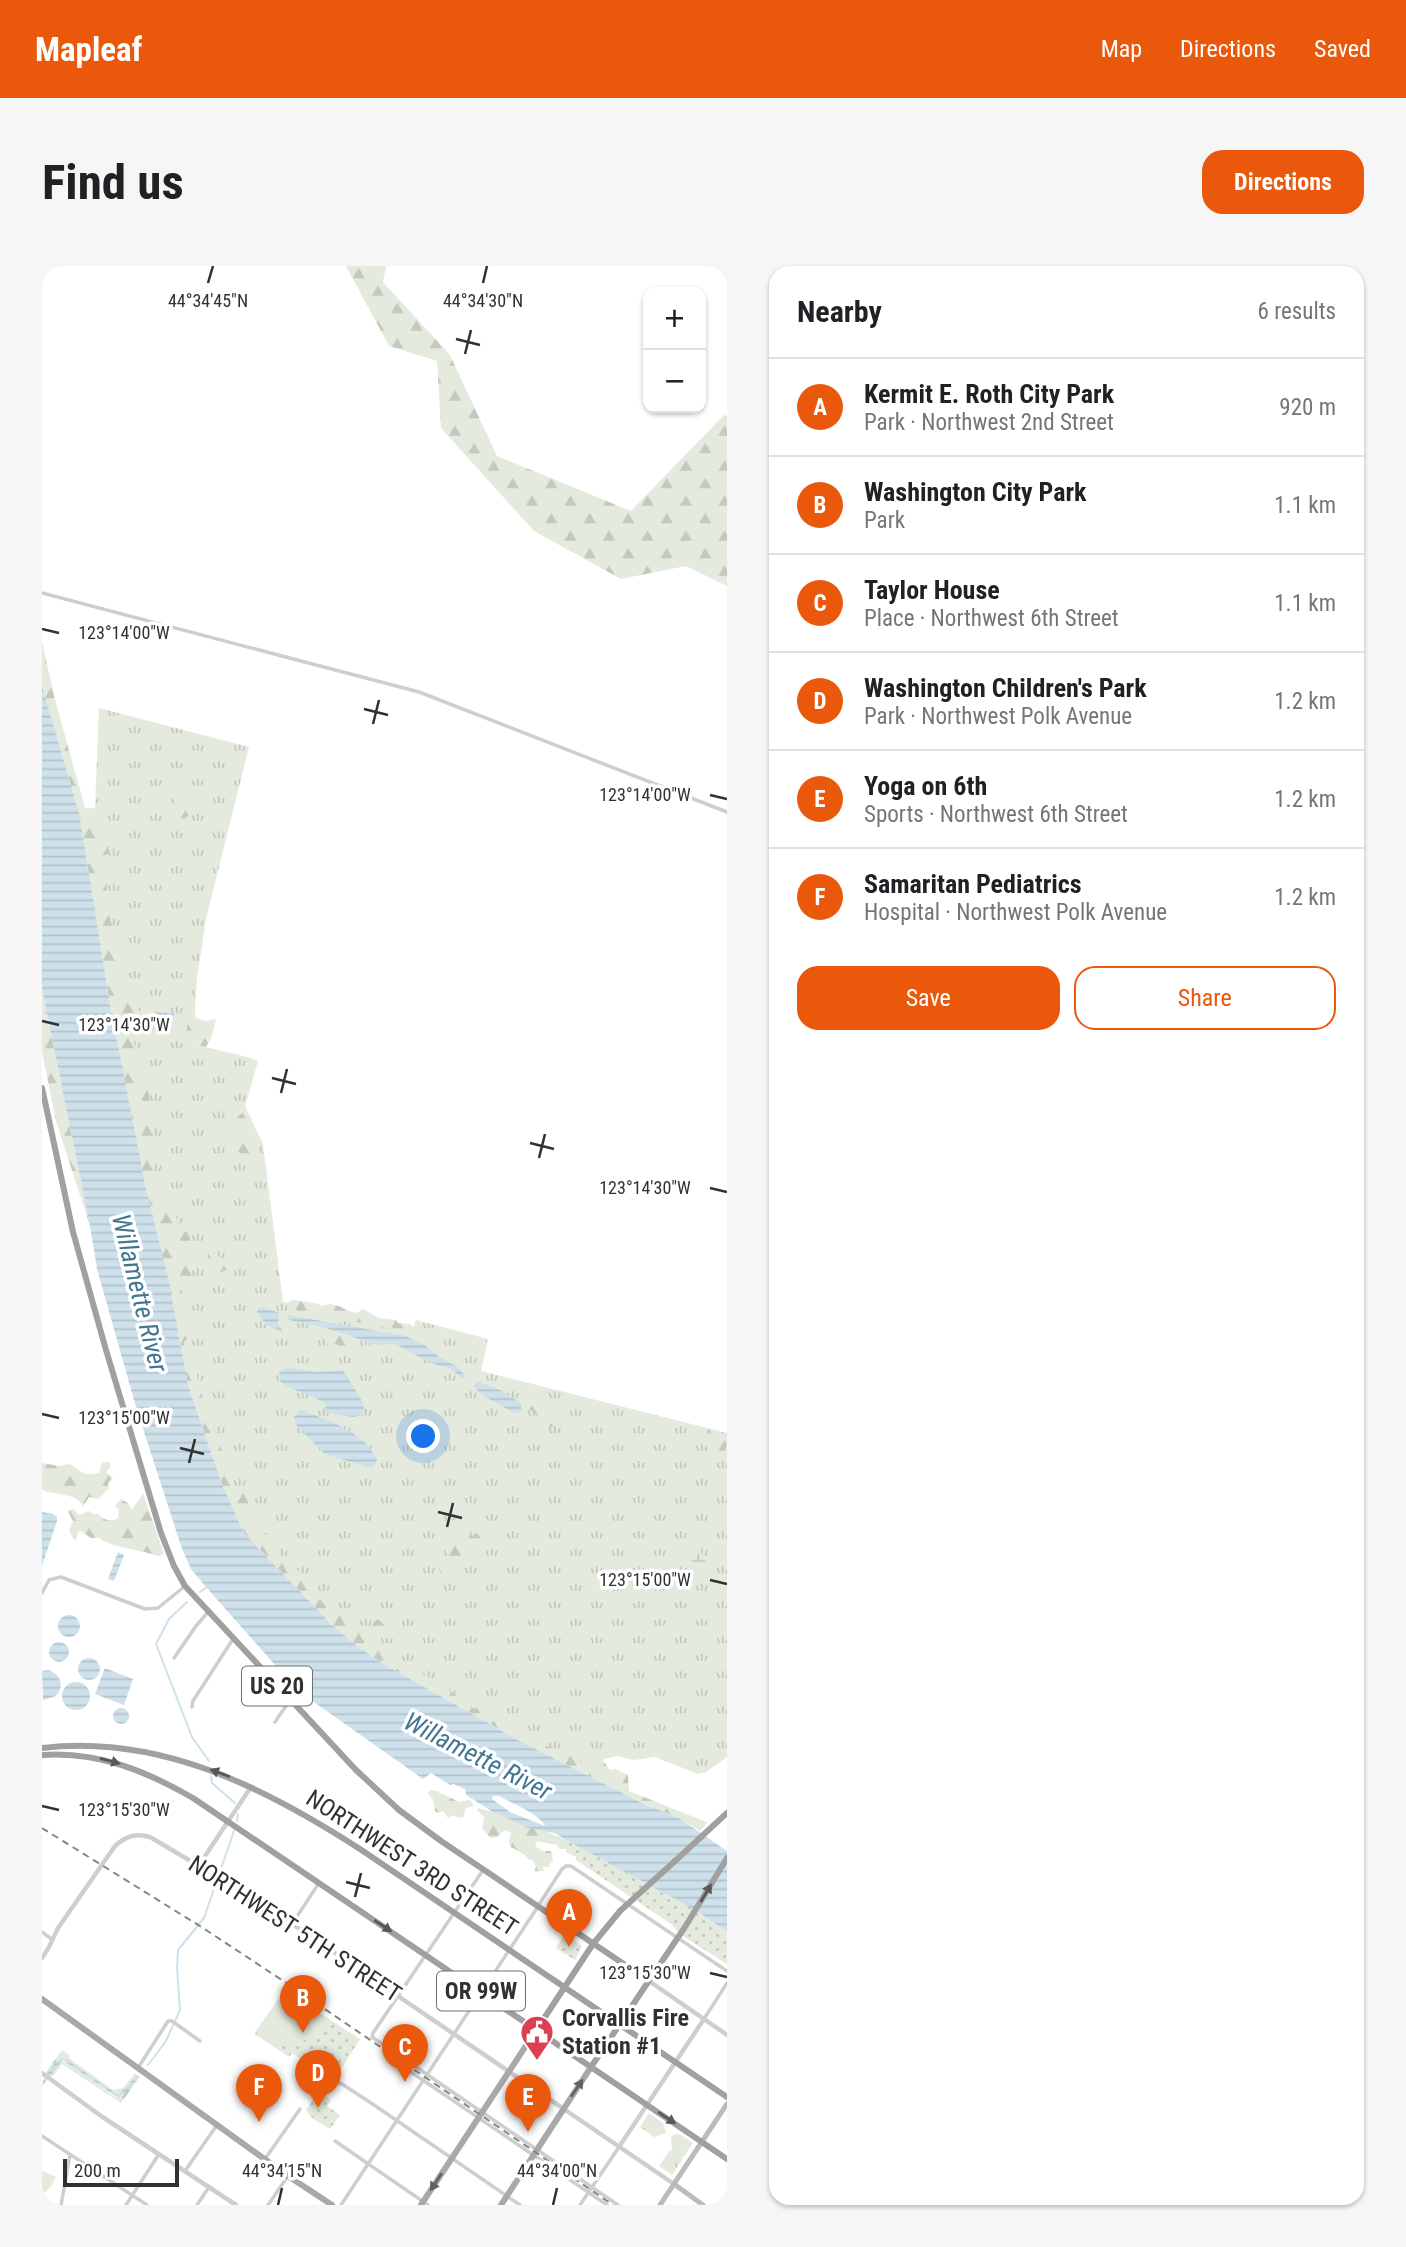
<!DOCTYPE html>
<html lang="en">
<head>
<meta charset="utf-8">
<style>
  body { margin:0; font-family:"Roboto Condensed",sans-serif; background:#f6f6f6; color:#202124 }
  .controls { position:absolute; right:21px; top:21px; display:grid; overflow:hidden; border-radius:14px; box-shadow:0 2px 5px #0004 }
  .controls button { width:63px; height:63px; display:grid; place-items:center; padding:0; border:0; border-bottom:2px solid #e0e0e0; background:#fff; color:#202124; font:35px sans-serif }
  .scale { position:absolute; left:21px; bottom:18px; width:116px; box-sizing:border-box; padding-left:7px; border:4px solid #313131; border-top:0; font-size:19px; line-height:24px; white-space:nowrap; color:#313131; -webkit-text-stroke:5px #fff; paint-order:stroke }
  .you { position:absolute; left:382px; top:1171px; width:24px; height:24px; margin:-18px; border:5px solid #fff; border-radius:50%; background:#1a73e8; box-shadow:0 0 0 10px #1a73e833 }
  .badge { display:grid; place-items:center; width:46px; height:46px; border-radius:50%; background:#ea580c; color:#fff; font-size:23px; font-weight:700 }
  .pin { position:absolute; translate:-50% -58px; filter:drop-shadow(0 2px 4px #0008) }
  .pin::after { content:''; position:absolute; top:37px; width:24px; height:21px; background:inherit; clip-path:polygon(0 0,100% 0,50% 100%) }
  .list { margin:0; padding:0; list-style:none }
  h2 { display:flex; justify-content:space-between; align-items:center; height:91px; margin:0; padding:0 28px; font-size:30px }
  h2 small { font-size:23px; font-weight:400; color:#757577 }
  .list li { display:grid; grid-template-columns:46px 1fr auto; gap:21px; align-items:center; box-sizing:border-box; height:98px; padding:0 28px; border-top:2px solid #e0e0e0 }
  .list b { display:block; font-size:26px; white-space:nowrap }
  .list p { margin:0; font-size:23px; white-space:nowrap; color:#757577 }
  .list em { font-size:23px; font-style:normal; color:#757577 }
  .actions { display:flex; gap:14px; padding:21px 28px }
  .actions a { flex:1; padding:16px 0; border:2px solid #ea580c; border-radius:21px; text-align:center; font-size:24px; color:#ea580c }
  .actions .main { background:#ea580c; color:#fff }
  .map { position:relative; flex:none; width:685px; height:1939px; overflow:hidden; border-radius:21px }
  header { display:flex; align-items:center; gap:42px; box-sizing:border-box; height:98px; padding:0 35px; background:#ea580c; color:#fff }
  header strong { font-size:33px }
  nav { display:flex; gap:38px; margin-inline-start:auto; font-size:24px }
  .intro { display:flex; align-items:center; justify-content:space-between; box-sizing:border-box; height:168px; padding:0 42px }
  h1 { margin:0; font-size:49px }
  .button { padding:18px 32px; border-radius:21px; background:#ea580c; color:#fff; font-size:24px; font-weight:700 }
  main { display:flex; gap:42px; padding:0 42px }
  aside { flex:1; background:#fff; border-radius:21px; box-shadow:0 2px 5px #0004 }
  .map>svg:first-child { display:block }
</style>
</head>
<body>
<header>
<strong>Mapleaf</strong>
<nav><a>Map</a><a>Directions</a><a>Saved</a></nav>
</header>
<div class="intro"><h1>Find us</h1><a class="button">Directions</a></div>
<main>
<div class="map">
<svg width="685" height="1939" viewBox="0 0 685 1939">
  <defs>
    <pattern id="grass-tufts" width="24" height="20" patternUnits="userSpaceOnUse" patternTransform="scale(1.75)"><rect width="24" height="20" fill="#e4eadd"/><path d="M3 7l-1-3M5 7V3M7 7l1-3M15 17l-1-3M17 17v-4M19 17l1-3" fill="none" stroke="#c4c9be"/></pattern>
    <pattern id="forest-firs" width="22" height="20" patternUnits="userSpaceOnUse" patternTransform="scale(1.75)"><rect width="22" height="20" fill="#e4eadd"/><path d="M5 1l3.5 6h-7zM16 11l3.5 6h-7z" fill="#c4c9be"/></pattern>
    <pattern id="wetland-marsh" width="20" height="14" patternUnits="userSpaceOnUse" patternTransform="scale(1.75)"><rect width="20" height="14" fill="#e4eadd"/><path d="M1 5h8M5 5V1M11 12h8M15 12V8" fill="none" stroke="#c4c9be"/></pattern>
    <pattern id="park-dots" width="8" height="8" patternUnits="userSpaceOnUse" patternTransform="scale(1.75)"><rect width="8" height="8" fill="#e4eadd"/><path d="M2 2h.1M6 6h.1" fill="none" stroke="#c4c9be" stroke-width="1.8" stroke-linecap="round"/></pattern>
    <pattern id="water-rules" width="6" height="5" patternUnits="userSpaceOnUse" patternTransform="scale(1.75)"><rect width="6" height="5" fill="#cee1eb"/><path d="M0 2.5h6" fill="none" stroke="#b1c2ca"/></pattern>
  </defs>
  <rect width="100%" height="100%" fill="#fff"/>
  <path fill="url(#grass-tufts)" d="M 57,442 L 207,481 L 164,653 L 155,713 L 153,743 L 155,779 L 205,791 L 216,795 L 203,840 L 221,878 L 241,1036 L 371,1063 L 374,1054 L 446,1073 L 439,1105 L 685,1167 L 685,1491 L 664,1506 L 656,1508 L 613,1491 L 592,1494 L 575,1490 L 562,1493 L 552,1512 L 340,1397 L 202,1267 L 146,1119 L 129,1027 L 95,880 L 74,772 L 36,543 L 53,542 Z
    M 607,1847 L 621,1857 L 624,1867 L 612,1871 L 598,1861 Z
    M 634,1868 L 639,1869 L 651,1877 L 642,1890 L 640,1890 L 641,1892 L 630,1909 L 617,1900 L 628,1884 L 630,1884 L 629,1870 Z"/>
  <path fill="url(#forest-firs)" d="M 304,0 L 344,0 L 341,16 L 408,89 L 455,190 L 589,245 L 682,149 L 685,150 L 685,320 L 644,300 L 579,313 L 492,265 L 399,162 L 395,95 L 347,80 Z
    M 0,375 L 12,430 L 43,542 L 49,543 L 53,556 L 65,568 L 67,585 L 66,588 L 57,591 L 57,597 L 65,601 L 64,612 L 67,646 L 70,647 L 68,654 L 71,662 L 75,664 C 72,670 73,679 80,682 L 77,697 L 84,702 L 79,712 L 83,716 L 84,729 L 94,734 L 98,747 L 91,770 L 93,780 L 95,781 L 99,822 L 107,823 C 106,836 112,847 112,859 C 112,868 106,873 106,882 C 119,892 110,902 113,917 C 116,930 126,938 133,949 C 136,953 137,960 139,964 L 147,967 L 149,981 L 141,984 L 141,996 L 150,1007 L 150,1021 L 144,1025 L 138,1024 L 135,1028 L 137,1046 L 148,1053 L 149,1057 L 140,1061 L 141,1067 L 143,1068 L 145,1073 L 142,1076 L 143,1084 L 149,1088 L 155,1098 L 153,1106 L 160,1122 L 160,1131 L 165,1145 L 171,1151 L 171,1158 L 193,1223 L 199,1221 L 219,1265 L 227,1272 L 240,1292 L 250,1302 L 258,1305 L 272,1327 L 288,1344 L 293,1345 L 303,1356 L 316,1363 L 320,1373 L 324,1377 L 364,1397 L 372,1407 L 382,1409 L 396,1415 L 413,1428 L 422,1438 L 433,1443 L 444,1442 L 469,1453 L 487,1472 L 535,1493 L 548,1502 L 553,1502 L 553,1497 L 562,1496 L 568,1504 L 573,1503 L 586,1509 L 587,1525 L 662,1555 L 665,1557 L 658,1565 L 637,1552 L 602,1538 L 474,1473 L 340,1397 L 315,1380 L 290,1359 L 202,1267 L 180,1218 L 146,1119 L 129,1027 L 103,918 L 68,738 L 37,547 L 0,420 Z
    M 133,520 L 149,524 L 157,531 L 158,541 L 155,549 L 147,549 L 142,553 L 136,551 L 133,536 L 128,530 L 129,522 Z
    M 0,723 L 48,960 L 14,855 L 0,786 Z
    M 149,751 L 164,755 L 174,753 L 170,770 L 164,781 L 145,777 L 143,775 L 146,754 Z
    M 201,847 L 214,874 L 220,893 L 212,898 L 202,888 L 193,885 L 193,876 L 189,865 L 190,853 Z
    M 171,987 C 177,989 184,996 184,1004 L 177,1007 L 165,1000 L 166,988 Z
    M 252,1034 L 277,1038 L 280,1040 C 294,1034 301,1045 315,1047 L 321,1043 L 337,1052 L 354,1054 L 356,1057 L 368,1058 C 377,1069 393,1064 401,1079 L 405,1080 C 410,1085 418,1087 421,1094 L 418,1096 L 412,1094 L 378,1071 L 361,1065 L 247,1043 L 245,1041 L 247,1035 Z
    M 279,1064 L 285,1064 L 290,1069 L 300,1067 L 306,1069 L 315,1081 L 327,1078 L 328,1085 L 322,1090 L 319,1086 L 308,1086 L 294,1078 L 284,1079 L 282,1072 L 277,1071 L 275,1068 Z
    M 499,1138 L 506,1148 L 512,1152 L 512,1159 L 509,1162 L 497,1156 L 498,1153 L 489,1144 L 484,1146 L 488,1140 Z
    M 666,1163 L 678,1165 L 678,1169 L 685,1175 L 683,1188 L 668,1185 L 663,1177 Z
    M 67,1196 L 69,1200 L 64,1206 L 71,1212 L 66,1217 L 67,1222 L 56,1233 L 47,1231 L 41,1241 C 35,1226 13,1230 0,1224 L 0,1197 L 17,1200 L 28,1198 C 39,1205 42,1211 57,1207 L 60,1197 Z
    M 101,1227 L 122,1288 L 116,1290 C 101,1284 70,1282 57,1272 L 49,1272 L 39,1265 L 36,1266 L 34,1274 L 32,1274 L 27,1264 L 31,1255 L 26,1246 L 27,1244 L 32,1243 L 37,1249 L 47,1245 L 51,1248 L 56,1248 C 62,1254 69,1257 76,1252 L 77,1244 L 73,1240 L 79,1233 L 86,1237 L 90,1244 Z
    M 421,1265 L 431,1270 L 443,1265 L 447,1278 L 433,1289 L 429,1296 L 417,1302 L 413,1309 L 406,1314 L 399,1309 L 396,1299 L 398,1294 L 406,1290 C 407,1278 412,1272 421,1265 Z
    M 336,1353 L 348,1364 L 350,1372 C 340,1373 332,1369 330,1358 Z
    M 388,1524 L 395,1525 L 417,1536 L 428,1534 L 432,1540 L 424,1542 L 421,1552 L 414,1551 L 412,1549 L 406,1552 L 401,1545 L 396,1547 L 393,1545 L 391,1533 L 386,1528 Z
    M 437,1542 L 500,1561 C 508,1571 518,1570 529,1575 C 547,1583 582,1601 597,1614 L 526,1587 L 524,1583 L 517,1583 L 515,1579 L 495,1575 L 493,1580 L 500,1585 L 509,1585 L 511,1594 L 506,1601 L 501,1601 L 502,1605 L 492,1606 L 494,1601 L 491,1594 L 487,1594 L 483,1589 L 469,1581 L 467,1576 L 469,1567 L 463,1564 L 455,1571 L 449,1572 L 440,1563 L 442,1551 L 435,1544 Z
    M 20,1784 L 27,1789 L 28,1793 L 71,1824 L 81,1822 L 93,1807 L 95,1809 L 76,1829 L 22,1793 L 14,1796 L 6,1807 L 4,1806 Z
    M 19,1795 L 26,1797 L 74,1832 L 80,1830 L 97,1810 L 98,1811 L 79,1837 L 20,1798 L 11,1810 L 8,1809 Z"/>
  <path fill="url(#wetland-marsh)" d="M 648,1283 L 658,1285 L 666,1296 L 658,1301 L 646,1293 L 640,1296 L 633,1286 Z"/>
  <path fill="url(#park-dots)" d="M 528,1576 L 658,1647 L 685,1666 L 685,1698 L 639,1669 L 629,1658 L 534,1594 L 534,1591 L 524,1586 Z
    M 523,1668 L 540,1680 L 533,1694 L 514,1682 Z
    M 245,1726 L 318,1773 L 298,1805 L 288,1799 L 282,1808 L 250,1787 L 247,1791 L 213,1768 L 241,1727 Z
    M 284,1822 L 287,1822 L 284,1830 L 289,1834 L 285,1840 L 298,1849 L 288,1863 L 270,1852 L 264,1844 L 278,1824 Z"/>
  <path fill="#e4eadd" d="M 245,1726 L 287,1753 C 271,1781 237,1786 213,1766 L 241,1727 Z
    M 0,1905 L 14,1911 L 10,1919 L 0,1930 Z"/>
  <path fill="url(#water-rules)" fill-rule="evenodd" d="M 0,420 L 37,547 L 68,738 L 103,918 L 127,1016 L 146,1119 L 180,1218 L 202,1267 L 290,1359 L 315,1380 L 340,1397 L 474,1473 L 602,1538 L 637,1552 L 685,1585 L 685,1666 L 658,1647 L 512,1567 L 486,1562 L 451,1546 L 424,1529 L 423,1523 L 411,1518 L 408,1519 L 389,1507 L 381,1513 L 269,1434 L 234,1400 L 164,1321 L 149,1303 L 140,1283 L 94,1141 L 55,1003 L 48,960 L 0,723 ZM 451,1530 L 457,1530 C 469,1537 498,1548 503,1560 L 468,1546 L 450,1533 Z
    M 113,745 L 132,748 L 128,765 L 109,763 Z
    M 220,1041 L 237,1047 L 236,1057 L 241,1066 L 224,1059 L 215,1046 L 216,1042 Z
    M 245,1049 L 364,1070 L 384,1080 L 397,1091 L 416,1101 L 424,1111 L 420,1112 L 409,1103 L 386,1096 L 354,1078 L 335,1079 L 284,1062 L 248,1054 L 245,1052 Z
    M 244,1101 L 274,1106 L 301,1104 L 321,1137 L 323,1148 L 312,1151 L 284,1147 L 283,1137 C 269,1128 251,1126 238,1115 L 237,1106 Z
    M 435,1116 C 450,1119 467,1128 479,1138 L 479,1144 L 475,1147 L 472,1147 L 442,1130 L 431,1120 Z
    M 258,1144 C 285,1154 322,1165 335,1194 L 331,1201 L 325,1201 L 283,1188 L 255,1160 L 252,1151 Z
    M 0,1246 L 11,1248 L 15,1251 L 15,1255 L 0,1300 Z
    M 76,1286 L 82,1289 L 72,1315 L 66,1313 Z
    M16 1360a11 11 0 1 1 22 0a11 11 0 1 1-22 0Z
    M7 1386a10 10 0 1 1 20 0a10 10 0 1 1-20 0Z
    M36 1403a11 11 0 1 1 22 0a11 11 0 1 1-22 0Z
    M 63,1402 L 91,1413 L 82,1439 L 53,1428 Z
    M 6,1404 C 19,1408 23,1420 14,1430 L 1,1434 L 0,1405 Z
    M20 1430a14 14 0 1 1 28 0a14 14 0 1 1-28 0Z
    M71 1450a8 8 0 1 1 16 0a8 8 0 1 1-16 0Z
    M 19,1792 L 25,1794 L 76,1829 L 95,1809 L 97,1810 L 87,1824 L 76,1832 L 21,1794 L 0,1820 C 1,1810 11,1797 19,1792 Z"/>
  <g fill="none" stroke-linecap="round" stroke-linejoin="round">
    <path stroke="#cee1eb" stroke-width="2" d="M 158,1326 L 166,1320
      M 145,1336 L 127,1353 L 114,1378 L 150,1471 L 167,1495
      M 169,1510 L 170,1517 L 193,1537
      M 195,1555 L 196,1548
      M 106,1799 L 124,1775 L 138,1744 L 135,1702 L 136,1684 L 162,1652 L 192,1565"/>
    <path stroke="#cecece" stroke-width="3.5" d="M 0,327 L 377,426 L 685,546
      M 0,1327 L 7,1314 L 19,1311 L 103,1343 L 116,1342 L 143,1320
      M 132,1392 L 154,1360 L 166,1346
      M 150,1441 L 151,1435 L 191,1373
      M 233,1456 L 248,1434
      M 441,1604 L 331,1767 L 330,1771 L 576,1939
      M 496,1640 L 520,1603 L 524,1600 L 529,1600 L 685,1705
      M 250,1658 L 277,1617
      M 0,1666 L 11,1674
      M 662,1753 L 685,1717
      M 360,1800 L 565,1939
      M 96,1802 L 126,1755 L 130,1755 L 158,1775
      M 288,1814 L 300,1818 L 335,1841 L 478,1939
      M 0,1870 L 105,1939
      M 293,1875 L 386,1939
      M 223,1893 L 258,1843
      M 143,1905 L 175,1859
      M 19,1939 L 28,1889
      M 84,1939 L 117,1888
      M 155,1939 L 167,1921
      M 226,1939 L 246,1910
      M 299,1939 L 495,1642
      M 538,1939 L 577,1881"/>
    <path stroke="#cecece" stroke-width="4.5" d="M 157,1599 L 209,1521
      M 0,1692 L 7,1681 L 16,1662 L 73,1580 C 84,1570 94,1567 108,1571 L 218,1636 L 632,1918
      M 607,1715 L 685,1769
      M 0,1807 L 59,1850 L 194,1939
      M 577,1881 L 662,1753"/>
    <path stroke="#bbb" stroke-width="5" d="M 632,1918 L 661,1939
      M 618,1939 L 685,1838"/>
    <path stroke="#a9a9a9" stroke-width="6" d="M 0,1733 L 246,1910 L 290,1939
      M 379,1939 L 495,1763
      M 459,1939 L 549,1801"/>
    <path stroke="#a0a0a0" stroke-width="6" d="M 0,822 L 31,966 L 64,1084 L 119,1267 L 132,1300 L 143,1320 L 314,1504 L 357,1544 L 399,1575 L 607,1715
      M 0,1482 C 117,1468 222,1521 318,1583 L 685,1831
      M 0,1489 C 56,1485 104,1505 151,1532 L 685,1893
      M 633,1595 L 685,1547
      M 495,1763 L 551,1678 L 578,1645
      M 549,1801 L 643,1661 L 685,1592"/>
    <path stroke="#868686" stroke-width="2" stroke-dasharray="7 5" stroke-linecap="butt" d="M 0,1562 L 161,1662 L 246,1718 L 571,1939"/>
    <path stroke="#a0a0a0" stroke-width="6" d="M 578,1645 L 633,1595"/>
  </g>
  <defs><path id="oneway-solid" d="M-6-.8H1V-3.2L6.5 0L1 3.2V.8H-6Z" transform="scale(1.75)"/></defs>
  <g fill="#585858">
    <use href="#oneway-solid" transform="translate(68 1495) rotate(15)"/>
    <use href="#oneway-solid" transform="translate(178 1507) rotate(-159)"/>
    <use href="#oneway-solid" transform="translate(664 1627) rotate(-59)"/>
    <use href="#oneway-solid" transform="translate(341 1660) rotate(34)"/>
    <use href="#oneway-solid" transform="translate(625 1852) rotate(34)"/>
  </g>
  <g fill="#616161">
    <use href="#oneway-solid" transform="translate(535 1822) rotate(-56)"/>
    <use href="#oneway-solid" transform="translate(394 1916) rotate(123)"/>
  </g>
  <path fill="none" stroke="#313131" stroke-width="2.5" d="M 166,17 L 171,0M 441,17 L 445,0M 414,73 L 438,79M 423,88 L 429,64M 0,363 L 17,367M 322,443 L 346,449M 331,458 L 337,434M 668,529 L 685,533M 0,755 L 17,759M 230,812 L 254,818M 239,827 L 245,803M 488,877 L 512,883M 497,892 L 503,868M 668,922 L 685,926M 0,1148 L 17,1152M 138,1182 L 162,1188M 147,1197 L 153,1173M 396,1246 L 420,1252M 405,1261 L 411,1237M 668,1314 L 685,1318M 0,1540 L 17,1544M 304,1616 L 328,1622M 313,1631 L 319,1607M 668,1707 L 685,1711M 236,1939 L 240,1922M 511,1939 L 515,1922"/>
  <defs>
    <symbol id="civic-pin" viewBox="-11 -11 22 30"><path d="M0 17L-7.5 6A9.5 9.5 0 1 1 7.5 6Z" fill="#dc3f51" stroke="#fff"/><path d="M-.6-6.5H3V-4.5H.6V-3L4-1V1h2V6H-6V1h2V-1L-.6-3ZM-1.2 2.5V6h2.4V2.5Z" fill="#fff"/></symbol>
  </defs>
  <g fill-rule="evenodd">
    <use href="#civic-pin" x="476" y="1747" width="38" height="52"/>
  </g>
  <g text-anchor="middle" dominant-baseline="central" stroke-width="7" stroke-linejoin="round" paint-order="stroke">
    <g fill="#fff" stroke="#6f6f6f" stroke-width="2">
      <rect x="200" y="1400.5" width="70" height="39" rx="5"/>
      <rect x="395" y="1705.5" width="88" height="39" rx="5"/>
    </g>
    <g font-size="23" font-weight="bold" fill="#313131">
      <text x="235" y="1420">US 20</text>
      <text x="439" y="1725">OR 99W</text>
    </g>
    <g font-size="24" fill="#313131" stroke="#fff">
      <text transform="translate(370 1597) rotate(33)">NORTHWEST 3RD STREET</text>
      <text transform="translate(253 1663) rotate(33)">NORTHWEST 5TH STREET</text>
    </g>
    <g font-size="24" font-weight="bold" fill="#313131" stroke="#fff" text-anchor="start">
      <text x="520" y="1752">Corvallis Fire<tspan x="520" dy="28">Station #1</tspan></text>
    </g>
    <g font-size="26" font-style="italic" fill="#42758f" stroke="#fff">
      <text transform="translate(98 1027) rotate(76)">Willamette River</text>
      <text transform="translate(436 1490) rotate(27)">Willamette River</text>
    </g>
  </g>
  <g font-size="18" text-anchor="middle" fill="#313131" stroke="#fff" stroke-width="7" stroke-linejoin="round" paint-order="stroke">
    <text x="166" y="41">44°34'45"N</text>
    <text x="441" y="41">44°34'30"N</text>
    <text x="82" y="373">123°14'00"W</text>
    <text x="603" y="535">123°14'00"W</text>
    <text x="82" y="765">123°14'30"W</text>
    <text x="603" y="928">123°14'30"W</text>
    <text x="82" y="1158">123°15'00"W</text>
    <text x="603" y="1320">123°15'00"W</text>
    <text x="82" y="1550">123°15'30"W</text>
    <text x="603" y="1713">123°15'30"W</text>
    <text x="240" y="1911">44°34'15"N</text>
    <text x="515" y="1911">44°34'00"N</text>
  </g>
</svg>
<div class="controls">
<button>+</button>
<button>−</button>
</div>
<div class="scale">200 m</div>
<div class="you"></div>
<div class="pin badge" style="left:527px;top:1681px">A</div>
<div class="pin badge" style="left:261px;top:1767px">B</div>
<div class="pin badge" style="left:363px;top:1816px">C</div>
<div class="pin badge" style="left:276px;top:1842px">D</div>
<div class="pin badge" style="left:486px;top:1866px">E</div>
<div class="pin badge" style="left:217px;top:1856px">F</div>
</div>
<aside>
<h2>Nearby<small>6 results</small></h2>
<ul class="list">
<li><span class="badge">A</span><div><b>Kermit E. Roth City Park</b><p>Park · Northwest 2nd Street</p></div><em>920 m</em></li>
<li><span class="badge">B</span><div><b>Washington City Park</b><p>Park</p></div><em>1.1 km</em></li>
<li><span class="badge">C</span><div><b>Taylor House</b><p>Place · Northwest 6th Street</p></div><em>1.1 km</em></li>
<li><span class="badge">D</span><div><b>Washington Children's Park</b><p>Park · Northwest Polk Avenue</p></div><em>1.2 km</em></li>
<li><span class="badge">E</span><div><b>Yoga on 6th</b><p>Sports · Northwest 6th Street</p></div><em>1.2 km</em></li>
<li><span class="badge">F</span><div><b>Samaritan Pediatrics</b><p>Hospital · Northwest Polk Avenue</p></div><em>1.2 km</em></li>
</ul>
<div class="actions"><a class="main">Save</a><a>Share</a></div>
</aside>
</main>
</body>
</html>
